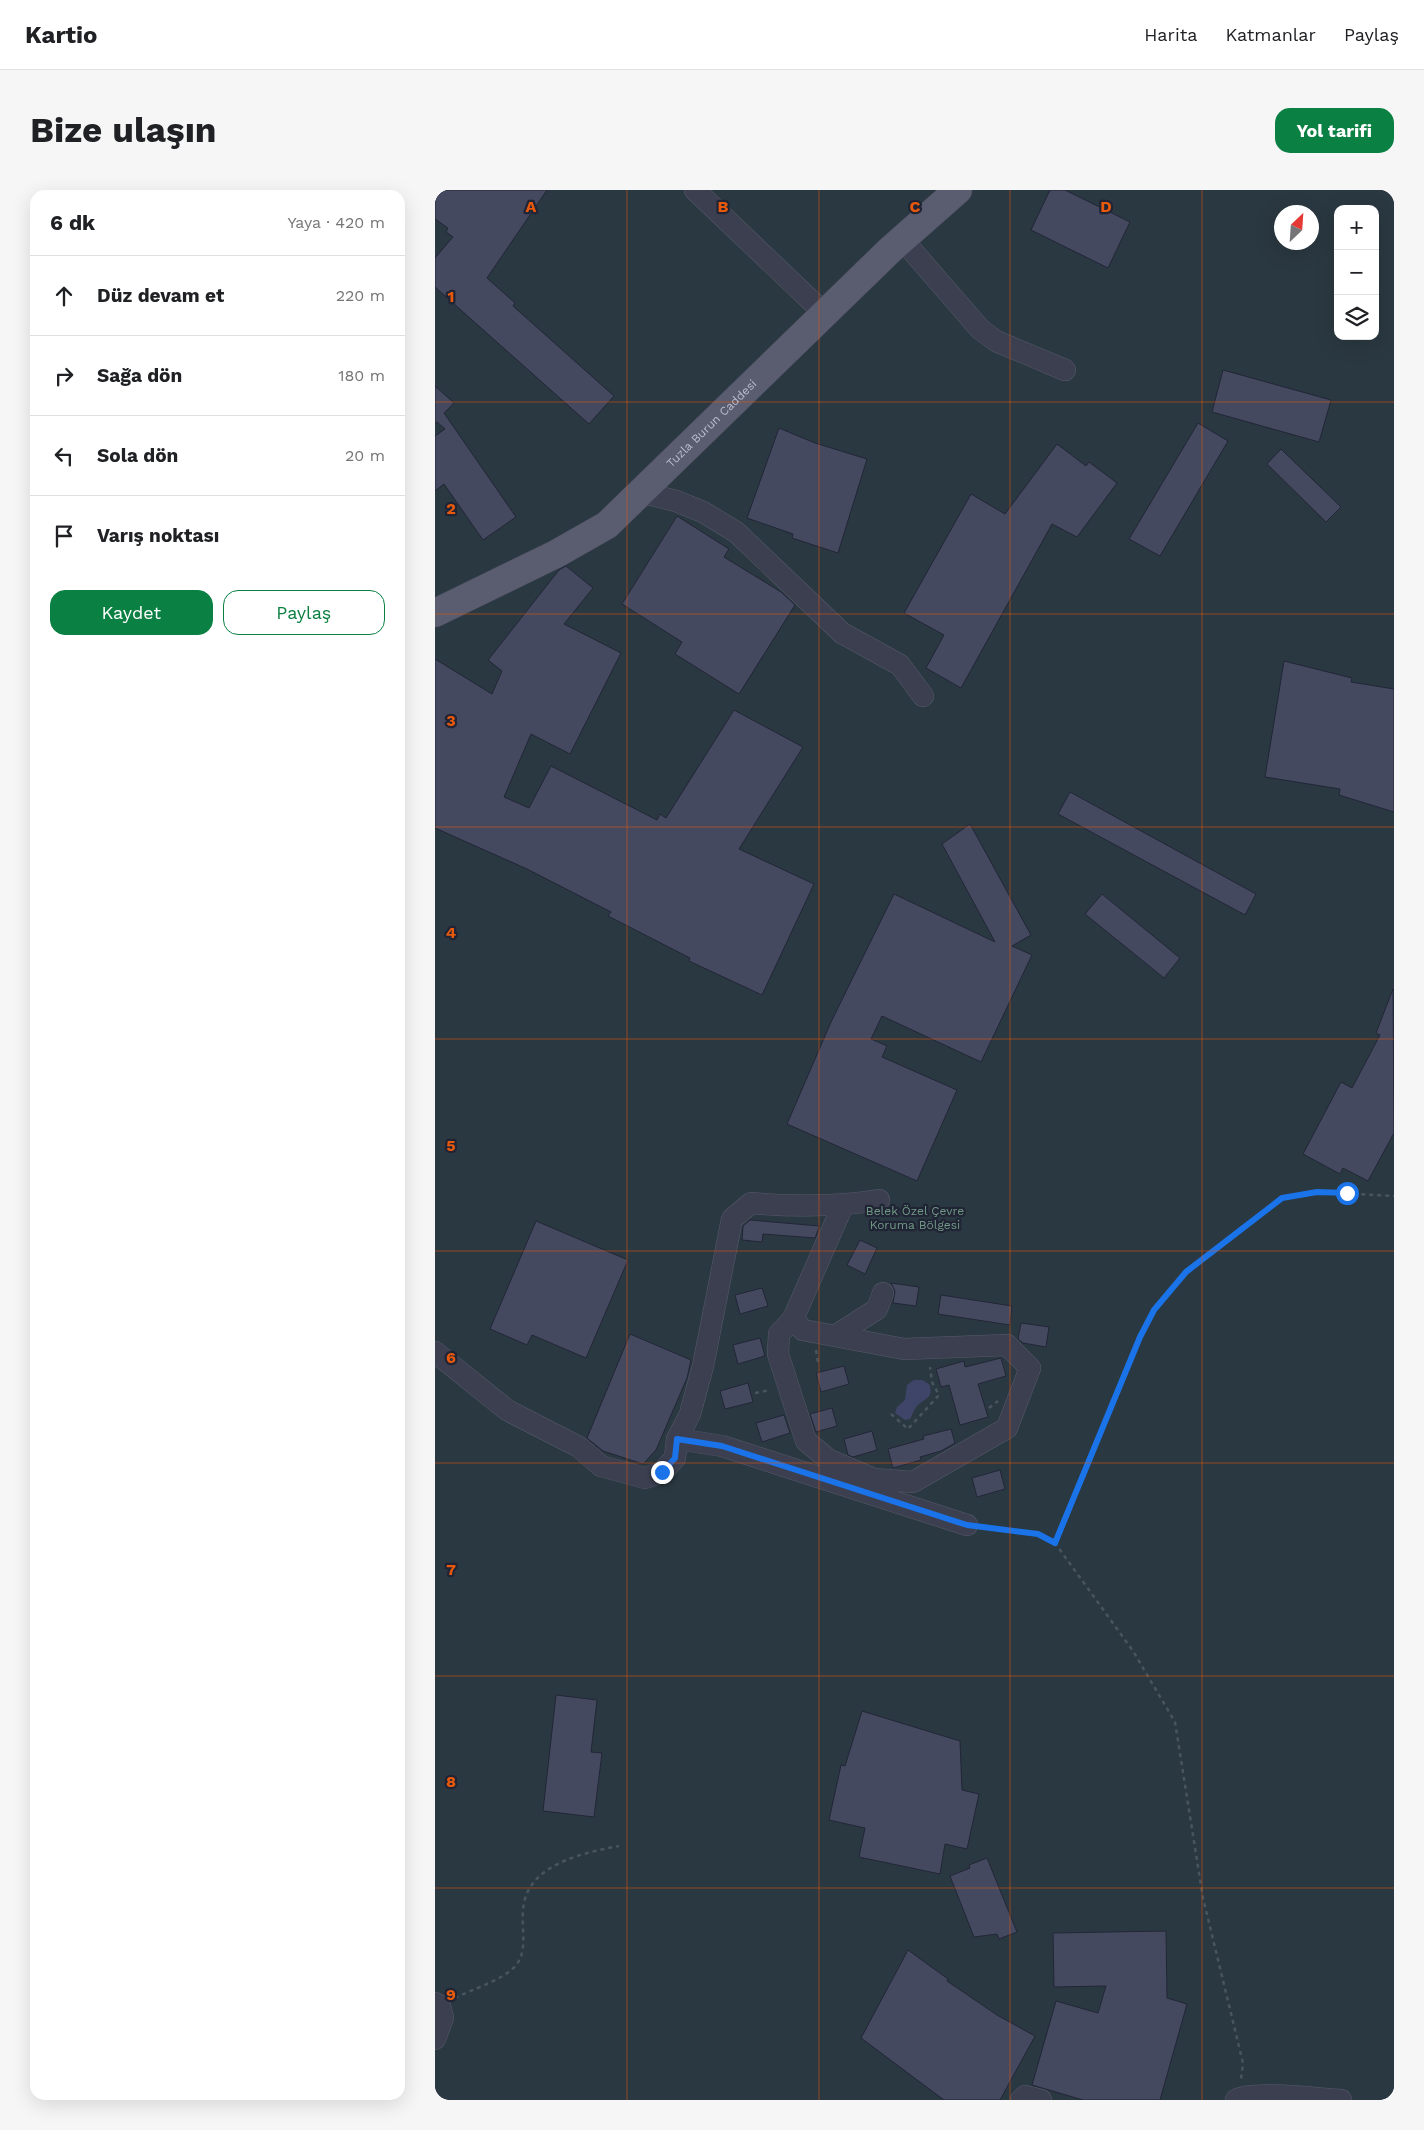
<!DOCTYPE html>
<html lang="tr">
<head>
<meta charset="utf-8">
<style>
  body { margin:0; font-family:"Work Sans",sans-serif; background:#f6f6f6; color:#202124 }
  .controls { position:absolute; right:15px; top:15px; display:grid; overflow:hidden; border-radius:10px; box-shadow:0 5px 20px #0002 }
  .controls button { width:45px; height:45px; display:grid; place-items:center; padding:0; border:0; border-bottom:1px solid #e0e0e0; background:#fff; color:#202124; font:25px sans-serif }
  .compass { position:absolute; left:839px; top:15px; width:45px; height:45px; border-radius:50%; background:#fff; box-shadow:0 5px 20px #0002; rotate:25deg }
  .stop { position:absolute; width:15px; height:15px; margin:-11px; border:4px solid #1a73e8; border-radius:50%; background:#fff }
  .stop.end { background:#1a73e8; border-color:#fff; box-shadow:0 1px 5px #0008 }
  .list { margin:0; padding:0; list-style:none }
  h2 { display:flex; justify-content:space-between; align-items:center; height:65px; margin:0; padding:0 20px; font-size:21px }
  h2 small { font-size:16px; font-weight:400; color:#757577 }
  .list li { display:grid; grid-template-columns:32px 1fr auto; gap:15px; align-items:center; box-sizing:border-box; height:80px; padding:0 20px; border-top:1px solid #e0e0e0 }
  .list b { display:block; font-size:19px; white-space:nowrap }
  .list em { font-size:16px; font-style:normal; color:#757577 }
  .actions { display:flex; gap:10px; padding:15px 20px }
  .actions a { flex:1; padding:11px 0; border:1px solid #0b8043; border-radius:15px; text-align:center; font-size:18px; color:#0b8043 }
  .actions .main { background:#0b8043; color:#fff }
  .icon { flex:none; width:28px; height:28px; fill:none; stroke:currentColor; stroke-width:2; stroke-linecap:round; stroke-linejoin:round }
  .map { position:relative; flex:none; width:959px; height:1910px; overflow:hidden; border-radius:15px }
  header { display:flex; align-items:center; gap:30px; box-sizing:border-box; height:70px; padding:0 25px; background:#fff; border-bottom:1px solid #e0e0e0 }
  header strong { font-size:24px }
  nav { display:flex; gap:28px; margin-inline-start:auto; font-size:18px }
  .intro { display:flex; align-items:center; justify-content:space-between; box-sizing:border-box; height:120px; padding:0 30px }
  h1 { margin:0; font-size:35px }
  .button { padding:12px 22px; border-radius:15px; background:#0b8043; color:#fff; font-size:18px; font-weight:700 }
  main { display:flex; gap:30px; padding:0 30px }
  aside { flex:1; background:#fff; border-radius:15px; box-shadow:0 5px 20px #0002 }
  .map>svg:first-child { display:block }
</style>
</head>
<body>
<header>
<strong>Kartio</strong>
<nav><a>Harita</a><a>Katmanlar</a><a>Paylaş</a></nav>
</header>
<div class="intro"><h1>Bize ulaşın</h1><a class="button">Yol tarifi</a></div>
<main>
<aside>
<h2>6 dk<small>Yaya · 420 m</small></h2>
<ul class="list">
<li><svg class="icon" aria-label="ahead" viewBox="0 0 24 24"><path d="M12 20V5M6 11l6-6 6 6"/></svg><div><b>Düz devam et</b></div><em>220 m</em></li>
<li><svg class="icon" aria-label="right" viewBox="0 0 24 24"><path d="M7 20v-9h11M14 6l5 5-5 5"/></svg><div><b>Sağa dön</b></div><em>180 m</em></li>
<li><svg class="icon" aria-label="left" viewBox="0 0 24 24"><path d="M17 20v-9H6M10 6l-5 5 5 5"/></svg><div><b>Sola dön</b></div><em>20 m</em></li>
<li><svg class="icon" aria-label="arrive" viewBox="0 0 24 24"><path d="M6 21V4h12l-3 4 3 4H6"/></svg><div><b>Varış noktası</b></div></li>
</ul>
<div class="actions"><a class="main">Kaydet</a><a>Paylaş</a></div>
</aside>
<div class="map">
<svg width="959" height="1910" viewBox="0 0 959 1910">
  <rect width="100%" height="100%" fill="#282c40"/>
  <path fill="#2a3841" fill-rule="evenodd" d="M 0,0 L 959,0 L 959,1910 L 0,1910 ZM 903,19 L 940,19 L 940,146 L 903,146 ZM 846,22 L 876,22 L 876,52 L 846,52 Z"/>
  <path fill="#3f4568" d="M 479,1190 L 487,1190 L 494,1194 C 499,1206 492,1208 484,1214 C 480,1217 478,1224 475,1229 L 470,1230 L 460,1223 L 462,1217 L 470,1210 L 472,1195 Z"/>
  <path fill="#444960" stroke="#222637" d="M 0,0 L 112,0 L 52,88 L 80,113 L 78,116 L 179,206 L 154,234 L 0,97 L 0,68 L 18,47 L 11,42 L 13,38 L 0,29 Z
    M 615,0 L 630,0 L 695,32 L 673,78 L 596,40 Z
    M 788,180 L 896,210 L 884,252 L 777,222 Z
    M 0,196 L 19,213 L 9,223 L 81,327 L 48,350 L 9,294 L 0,301 L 0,246 L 10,239 L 2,232 L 0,234 Z
    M 763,233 L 793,251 L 725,366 L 694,349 Z
    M 344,238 L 380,253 L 432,269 L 403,363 L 357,348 L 358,344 L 312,328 Z
    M 622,254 L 651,276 L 654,272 L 682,293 L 642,347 L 617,334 L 526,498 L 491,478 L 509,445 L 469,423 L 536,304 L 570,324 Z
    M 846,259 L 906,317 L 891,332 L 832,274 Z
    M 242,326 L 294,359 L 289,367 L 346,402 L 360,415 L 304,504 L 240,464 L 247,452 L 187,414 Z
    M 131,376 L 158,398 L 129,434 L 186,463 L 135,564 L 96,544 L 69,607 L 94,618 L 116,576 L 222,630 L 225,624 L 231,628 L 299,520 L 368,557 L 304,659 L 379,694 L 327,805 L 254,771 L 255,768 L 173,726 L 176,722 L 92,679 L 0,638 L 0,469 L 57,504 L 67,481 L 53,470 L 124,380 Z
    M 849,471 L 917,488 L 916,492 L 959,499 L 959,622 L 904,605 L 905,599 L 830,587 Z
    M 635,602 L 821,704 L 810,725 L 623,624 Z
    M 535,634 L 596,745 L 577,756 L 597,765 L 546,872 L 447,826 L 436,849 L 452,856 L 447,867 L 522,900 L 482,991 L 352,934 L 396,832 L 459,704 L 560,752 L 507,654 Z
    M 667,704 L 745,768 L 729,788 L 650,724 Z
    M 958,799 L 959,943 L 933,991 L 908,978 L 905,984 L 868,964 L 906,892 L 917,898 L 945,845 L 941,843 Z
    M 315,1030 L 384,1036 L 383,1040 L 380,1048 L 328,1044 L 327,1052 L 307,1050 L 308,1036 Z
    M 101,1031 L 193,1070 L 151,1168 L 97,1145 L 92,1155 L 55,1139 Z
    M 425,1050 L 442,1058 L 430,1084 L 412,1075 Z
    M 456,1093 L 484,1097 L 481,1116 L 458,1113 L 460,1101 Z
    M 327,1098 L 333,1116 L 305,1124 L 300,1105 Z
    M 506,1105 L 577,1116 L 575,1135 L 503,1124 Z
    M 586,1133 L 614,1137 L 611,1157 L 588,1153 L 583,1149 Z
    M 195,1144 L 256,1170 L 252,1188 L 221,1260 L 208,1274 L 168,1261 L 152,1248 Z
    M 325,1148 L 330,1166 L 303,1174 L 298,1155 Z
    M 566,1168 L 571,1186 L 543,1194 L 553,1227 L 525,1235 L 514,1195 L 506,1197 L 501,1179 L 529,1171 L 530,1177 Z
    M 409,1176 L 414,1194 L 386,1202 L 381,1183 Z
    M 313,1193 L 318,1212 L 290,1219 L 285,1201 Z
    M 397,1218 L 402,1236 L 381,1242 L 375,1224 Z
    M 349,1225 L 355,1243 L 327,1252 L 321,1233 Z
    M 516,1239 L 520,1253 L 506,1261 L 485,1267 L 486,1270 L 458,1278 L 453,1259 L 489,1249 L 488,1246 Z
    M 437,1241 L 442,1260 L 418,1267 L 413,1265 L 409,1249 Z
    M 565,1280 L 570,1299 L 542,1307 L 537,1288 Z
    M 121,1505 L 162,1510 L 156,1562 L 167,1563 L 159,1627 L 108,1621 Z
    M 427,1521 L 525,1551 L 527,1600 L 544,1604 L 532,1659 L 510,1654 L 505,1684 L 424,1667 L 430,1638 L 394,1630 L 406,1575 L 410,1576 Z
    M 552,1668 L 582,1742 L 564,1749 L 562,1744 L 539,1747 L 515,1686 L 535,1678 L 534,1675 Z
    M 731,1741 L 732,1808 L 752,1814 L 725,1910 L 648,1910 L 597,1895 L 621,1811 L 663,1823 L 671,1796 L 619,1797 L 618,1743 Z
    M 473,1760 L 513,1789 L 512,1791 L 562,1825 L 600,1846 L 565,1910 L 509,1910 L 426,1848 Z"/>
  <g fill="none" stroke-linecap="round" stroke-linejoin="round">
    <defs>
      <path id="minor" d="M 260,0 L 389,123
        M 467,49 L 545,139 L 561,151 L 630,180
        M 205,302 L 241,311 L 268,322 L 301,342 L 407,443 L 465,475 L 488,506
        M 358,1129 L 368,1140 L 469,1159 L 572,1155 L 595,1178 L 572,1238 L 478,1292 L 439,1289 L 394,1270 L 371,1251 L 343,1164 L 344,1144 L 358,1129 L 408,1015
        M 400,1146 L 442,1119 L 448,1103
        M 0,1162 L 72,1220 L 144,1257 L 166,1276 L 210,1288 L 227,1282 L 240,1268 L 242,1249 L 255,1224 L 268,1176 L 297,1029 L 316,1013 C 359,1017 400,1017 444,1010
        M 242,1249 L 287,1256 L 532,1335
        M 0,1813 L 5,1816 L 8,1828 L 0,1849
        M 586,1910 L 590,1906 L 606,1910
        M 801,1910 C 817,1900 884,1909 906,1910"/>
      <g id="major">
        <path id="s1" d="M 0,423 L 121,364 L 172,335 L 455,60 L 523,0"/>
      </g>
    </defs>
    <use href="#minor" stroke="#565a6a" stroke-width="22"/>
    <use href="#major" stroke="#454859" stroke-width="29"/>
    <path stroke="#48555e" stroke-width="2.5" stroke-dasharray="4 4" stroke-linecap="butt" d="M 381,1160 L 383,1173
      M 320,1203 L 335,1200
      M 554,1218 L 563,1211
      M 456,1224 L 473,1239 L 504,1205 L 497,1192 L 495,1177
      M 550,1337 L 603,1344 L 620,1353 L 698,1461 L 740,1532 L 768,1708 L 808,1873 L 806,1889
      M 620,1353 L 705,1147 L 719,1120 L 751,1082 L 847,1008 L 882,1002 L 959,1006
      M 20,1808 C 36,1800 61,1792 75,1781 C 95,1766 86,1742 88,1721 C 90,1675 147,1663 184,1656"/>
    <use href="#minor" stroke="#3c3f50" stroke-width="21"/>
    <use href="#major" stroke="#5a5d70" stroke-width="28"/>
  </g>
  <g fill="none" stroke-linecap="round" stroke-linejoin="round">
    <path stroke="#1a73e8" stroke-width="6" d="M 227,1282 L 240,1268 L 242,1249 L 287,1256 L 532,1335 L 603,1344 L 620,1353 L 705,1147 L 719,1120 L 751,1082 L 847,1008 L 882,1002 L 912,1003"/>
  </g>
  <path fill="none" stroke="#e8590c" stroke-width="1" stroke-opacity="0.55" d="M 192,0 L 192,1910M 384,0 L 384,1910M 575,0 L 575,1910M 767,0 L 767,1910M 0,212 L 959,212M 0,424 L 959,424M 0,637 L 959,637M 0,849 L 959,849M 0,1061 L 959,1061M 0,1273 L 959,1273M 0,1486 L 959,1486M 0,1698 L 959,1698"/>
  <g text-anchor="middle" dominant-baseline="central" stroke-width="4.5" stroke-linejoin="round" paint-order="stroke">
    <g font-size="12" fill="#b8bbca" stroke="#202435">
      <text stroke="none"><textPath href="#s1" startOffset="339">Tuzla Burun Caddesi</textPath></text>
    </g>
    <g font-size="12" fill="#719a85" stroke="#202435">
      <text x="480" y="1021">Belek Özel Çevre<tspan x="480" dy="14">Koruma Bölgesi</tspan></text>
    </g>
  </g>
  <g font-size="16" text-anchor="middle" font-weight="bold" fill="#e8590c" stroke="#202435" stroke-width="4.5" stroke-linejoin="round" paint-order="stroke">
    <text x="96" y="22">A</text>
    <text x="288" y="22">B</text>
    <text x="480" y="22">C</text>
    <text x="671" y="22">D</text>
    <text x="16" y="112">1</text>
    <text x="16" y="324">2</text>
    <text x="16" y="536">3</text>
    <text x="16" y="748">4</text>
    <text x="16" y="961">5</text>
    <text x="16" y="1173">6</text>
    <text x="16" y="1385">7</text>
    <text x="16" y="1597">8</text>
    <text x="16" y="1810">9</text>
  </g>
</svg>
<div class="controls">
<button>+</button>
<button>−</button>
<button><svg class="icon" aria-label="layers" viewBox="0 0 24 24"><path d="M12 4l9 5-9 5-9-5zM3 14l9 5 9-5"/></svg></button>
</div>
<svg class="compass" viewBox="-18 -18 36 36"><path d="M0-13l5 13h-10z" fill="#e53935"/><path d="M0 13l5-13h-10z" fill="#757577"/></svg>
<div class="stop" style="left:912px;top:1003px"></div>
<div class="stop end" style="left:227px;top:1282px"></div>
</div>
</main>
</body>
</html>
